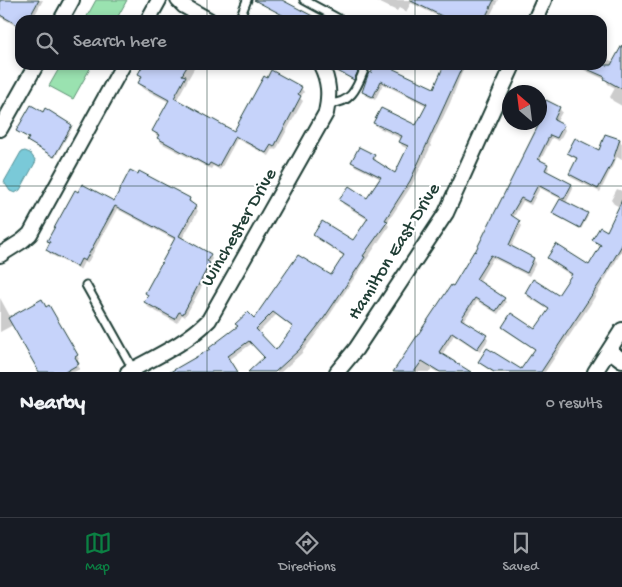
<!DOCTYPE html>
<html lang="en">
<head>
<meta charset="utf-8">
<style>
  body { margin:0; font-family:"Gochi Hand",sans-serif; background:#20242c; color:#f1f3f6 }
  .compass { position:absolute; left:502px; top:85px; width:45px; height:45px; border-radius:50%; background:#171b24; box-shadow:0 2px 8px #0003; rotate:332deg }
  .list { margin:0; padding:0; list-style:none }
  h2 { display:flex; justify-content:space-between; align-items:center; height:65px; margin:0; padding:0 20px; font-size:21px }
  h2 small { font-size:16px; font-weight:400; color:#9ea1a6 }
  .icon { flex:none; width:28px; height:28px; fill:none; stroke:currentColor; stroke-width:2; stroke-linecap:round; stroke-linejoin:round }
  .map { position:relative; flex:none; width:622px; height:372px; overflow:hidden }
  .search { position:absolute; background:#171b24; box-shadow:0 2px 8px #0003; left:15px; right:15px; top:15px; height:55px; display:flex; align-items:center; gap:12px; box-sizing:border-box; padding:0 18px; border-radius:15px; color:#9ea1a6; font-size:19px }
  .sheet { height:145px; background:#171b24 }
  nav { display:flex; justify-content:space-around; align-items:center; box-sizing:border-box; height:70px; border-top:1px solid #363941; background:#171b24; font-size:14px; color:#9ea1a6 }
  nav a { display:grid; justify-items:center; gap:2px }
  nav .on { color:#0b8043 }
  .map>svg:first-child { display:block }
</style>
</head>
<body>
<div class="map">
<svg width="622" height="372" viewBox="0 0 622 372">
  <rect width="100%" height="100%" fill="#fff"/>
  <filter id="ink" filterUnits="userSpaceOnUse"><feTurbulence type="fractalNoise" baseFrequency=".02" numOctaves="2"/><feDisplacementMap in="SourceGraphic" scale="10" xChannelSelector="R" yChannelSelector="G"/><feConvolveMatrix kernelMatrix="1 2 1 2 8 2 1 2 1" color-interpolation-filters="sRGB"/></filter>
  <g filter="url(#ink)">
    <path fill="#9ae2b0" stroke="#5c9072" d="M 96,0 L 127,0 L 116,20 L 85,20 Z
      M 61,65 L 92,65 L 73,99 L 49,86 Z"/>
    <path fill="#7ac9d8" stroke="#569196" d="M 25,151 L 30,153 L 36,161 L 20,190 L 15,193 L 10,191 L 4,182 L 21,152 Z"/>
    <path fill="#0003" fill-rule="evenodd" d="M 0,0 L 43,0 L 32,20 L 20,20 L 20,28 L 0,17 Z
      M 374,0 L 498,0 L 488,20 L 446,20 L 411,3 L 406,12 L 399,8 L 397,11 Z
      M 602,57 L 614,62 L 622,62 L 622,106 L 613,101 L 610,97 L 615,88 L 608,84 L 606,80 L 573,65 L 602,65 Z
      M 145,65 L 196,65 L 176,101 L 234,133 L 301,88 L 304,92 L 300,98 L 303,101 L 276,150 L 273,149 L 269,156 L 237,139 L 220,170 L 213,166 L 211,169 L 161,143 L 160,137 L 156,135 L 154,131 L 169,102 L 142,88 L 139,83 L 142,78 L 140,74 Z
      M 346,65 L 353,65 L 359,68 L 360,70 L 355,81 L 343,74 L 342,72 Z
      M 376,65 L 393,65 L 391,69 L 434,90 L 445,67 L 440,65 L 465,65 L 450,103 L 430,144 L 431,146 L 412,185 L 387,223 L 389,226 L 325,322 L 301,354 L 281,372 L 250,372 L 265,358 L 251,344 L 229,360 L 237,372 L 181,372 L 239,327 L 237,324 L 255,320 L 331,277 L 345,257 L 316,238 L 314,235 L 353,242 L 368,220 L 343,204 L 341,200 L 367,200 L 381,179 L 355,166 L 353,162 L 374,156 L 376,160 L 375,162 L 396,175 L 408,149 L 402,146 L 400,142 L 402,139 L 377,127 L 375,123 L 417,127 L 427,106 L 383,84 L 375,100 L 365,95 L 363,91 ZM 276,315 L 294,329 L 276,352 L 258,333 Z
      M 547,102 L 559,108 L 562,112 L 556,123 L 563,126 L 565,130 L 559,141 L 552,138 L 540,161 L 547,165 L 549,168 L 547,172 L 571,185 L 573,189 L 566,203 L 588,216 L 581,229 L 554,215 L 553,213 L 561,199 L 540,188 L 531,205 L 523,201 L 513,218 L 519,222 L 522,226 L 511,248 L 533,259 L 536,263 L 529,276 L 493,258 L 479,282 L 504,299 L 506,302 L 498,314 L 477,301 L 463,322 L 486,336 L 488,340 L 480,352 L 454,335 L 442,355 L 465,372 L 437,372 L 432,369 L 430,372 L 394,372 L 476,254 L 536,129 L 534,126 L 536,122 L 540,122 L 540,116 Z
      M 71,126 L 72,128 L 55,158 L 30,143 L 30,139 L 18,131 Z
      M 605,135 L 620,140 L 622,144 L 622,160 L 617,157 L 600,192 L 572,178 L 570,174 L 578,160 L 571,156 L 569,153 L 599,152 Z
      M 617,189 L 622,191 L 622,251 L 590,305 L 545,372 L 492,372 L 482,365 L 480,362 L 521,371 L 536,350 L 505,330 L 503,327 L 536,330 L 549,310 L 528,297 L 526,293 L 559,297 L 572,276 L 551,262 L 549,258 L 590,267 L 602,247 L 596,243 L 594,240 L 607,233 L 620,207 L 614,204 L 611,200 Z
      M 79,193 L 114,203 L 189,199 L 198,211 L 182,239 L 210,255 L 212,259 L 209,264 L 212,268 L 185,317 L 182,315 L 177,323 L 148,307 L 145,302 L 148,297 L 146,293 L 175,240 L 117,209 L 87,264 L 84,262 L 80,270 L 50,254 L 48,250 L 51,244 L 49,241 Z
      M 0,298 L 11,318 L 49,307 L 79,359 L 76,361 L 80,369 L 74,372 L 40,372 L 13,325 L 0,332 Z"/>
    <path fill="#c6d3fa" stroke="#1f3d34" fill-rule="evenodd" d="M 0,0 L 39,0 L 28,20 L 20,20 L 20,26 L 0,15 Z
      M 254,0 L 282,0 L 320,20 L 292,20 Z
      M 409,0 L 494,0 L 484,20 L 450,20 Z
      M 622,45 L 622,89 L 604,79 L 605,77 L 578,65 L 611,65 Z
      M 143,65 L 188,65 L 182,75 L 186,76 L 174,98 L 234,131 L 264,76 L 267,78 L 271,70 L 302,87 L 298,94 L 301,96 L 274,147 L 271,145 L 266,153 L 235,136 L 218,167 L 210,163 L 208,166 L 157,138 L 159,135 L 152,131 L 169,100 L 138,83 L 142,76 L 138,74 Z
      M 331,65 L 356,65 L 360,67 L 354,80 L 332,68 Z
      M 375,65 L 385,65 L 434,88 L 444,65 L 463,65 L 410,181 L 385,220 L 388,221 L 363,256 L 365,257 L 324,318 L 299,350 L 275,372 L 248,372 L 264,357 L 249,341 L 228,356 L 238,372 L 170,372 L 210,349 L 209,348 L 238,326 L 235,324 L 248,312 L 254,318 L 298,255 L 331,275 L 344,255 L 313,235 L 322,221 L 353,240 L 368,218 L 339,200 L 349,186 L 367,198 L 381,177 L 351,162 L 359,147 L 375,155 L 373,159 L 395,173 L 408,146 L 399,142 L 402,136 L 373,123 L 381,108 L 416,125 L 427,104 L 381,81 L 373,97 L 362,92 L 369,72 L 371,73 ZM 273,312 L 293,327 L 276,350 L 256,329 Z
      M 546,100 L 560,107 L 554,120 L 564,125 L 557,138 L 550,135 L 538,159 L 548,164 L 545,170 L 572,184 L 564,199 L 538,185 L 529,202 L 521,198 L 511,215 L 520,221 L 509,245 L 534,258 L 527,273 L 491,255 L 476,279 L 505,298 L 496,311 L 475,298 L 461,319 L 487,335 L 477,349 L 452,332 L 439,352 L 471,372 L 440,372 L 422,361 L 414,372 L 393,372 L 451,285 L 453,286 L 474,251 L 475,252 L 540,122 L 540,113 Z
      M 31,105 L 43,112 L 45,108 L 72,125 L 54,157 L 27,141 L 29,138 L 16,131 Z
      M 605,134 L 620,139 L 612,163 L 598,189 L 569,174 L 577,158 L 567,153 L 575,138 L 599,150 Z
      M 130,170 L 138,174 L 139,171 L 190,198 L 189,201 L 196,206 L 179,236 L 211,254 L 207,261 L 210,263 L 183,314 L 179,312 L 175,319 L 144,302 L 148,295 L 145,293 L 175,238 L 115,206 L 85,261 L 81,259 L 77,267 L 46,250 L 50,242 L 47,241 L 75,190 L 78,192 L 82,184 L 114,201 Z
      M 560,199 L 588,213 L 580,228 L 552,213 Z
      M 622,200 L 622,245 L 601,281 L 541,372 L 494,372 L 478,362 L 487,348 L 521,369 L 535,349 L 502,327 L 511,313 L 535,329 L 549,309 L 525,293 L 533,279 L 558,295 L 572,274 L 547,258 L 556,244 L 589,265 L 601,245 L 592,240 L 600,227 L 607,231 Z
      M 42,299 L 46,307 L 49,305 L 78,355 L 75,357 L 79,364 L 65,372 L 39,372 L 8,318 Z"/>
    <g fill="none" stroke-linecap="round" stroke-linejoin="round">
      <defs>
        <path id="lane" d="M 304,0 L 341,20
          M 239,20 L 247,0
          M 328,103 C 353,105 358,84 366,65
          M 86,285 L 133,369"/>
        <path id="street" d="M 178,0 L 184,6 L 209,20
          M 61,20 L 72,0
          M 148,20 L 159,0
          M 535,20 L 544,0
          M 0,129 L 36,65
          M 0,255 L 22,241 L 30,234 L 123,65
          M 610,351 L 622,360
          M 128,372 C 155,357 187,343 209,320 L 326,113 C 330,95 329,81 321,65
          M 337,372 L 356,349 L 446,213 L 513,65
          M 595,372 L 622,330"/>
      </defs>
      <use href="#lane" stroke="#1f3d34" stroke-width="11"/>
      <use href="#street" stroke="#1f3d34" stroke-width="18"/>
      <use href="#lane" stroke="#fff" stroke-width="7"/>
      <use href="#street" stroke="#fff" stroke-width="14"/>
    </g>
  </g>
  <path fill="none" stroke="#1f3d34" stroke-width="1" stroke-opacity="0.55" d="M 207,0 L 207,20M 415,0 L 415,20M 207,65 L 207,372M 415,65 L 415,372M 0,186 L 622,186"/>
  <g text-anchor="middle" dominant-baseline="central" stroke-width="4.5" stroke-linejoin="round" paint-order="stroke">
    <g font-size="19" fill="#1f3d34" stroke="#fff">
      <text transform="translate(240 228) rotate(-60)">Winchester Drive</text>
      <text transform="translate(395 252) rotate(-58)">Hamilton East Drive</text>
    </g>
  </g>
</svg>
<svg class="compass" viewBox="-18 -18 36 36"><path d="M0-13l5 13h-10z" fill="#e53935"/><path d="M0 13l5-13h-10z" fill="#9ea1a6"/></svg>
<div class="search"><svg class="icon" aria-label="search" viewBox="0 0 24 24"><circle cx="10" cy="10" r="6"/><path d="M15 15l6 6"/></svg>Search here</div>
</div>
<section class="sheet">
<h2>Nearby<small>0 results</small></h2>
<ul class="list">
</ul>
</section>
<nav>
<a class="on"><svg class="icon" aria-label="map" viewBox="0 0 24 24"><path d="M3 6l6-2 6 2 6-2v14l-6 2-6-2-6 2zM9 4v14M15 6v14"/></svg>Map</a>
<a><svg class="icon" aria-label="directions" viewBox="0 0 24 24"><path d="M12 3l9 9-9 9-9-9zM9 14v-3h6M13 9l2 2-2 2"/></svg>Directions</a>
<a><svg class="icon" aria-label="saved" viewBox="0 0 24 24"><path d="M7 4h10v16l-5-4-5 4z"/></svg>Saved</a>
</nav>
</body>
</html>
